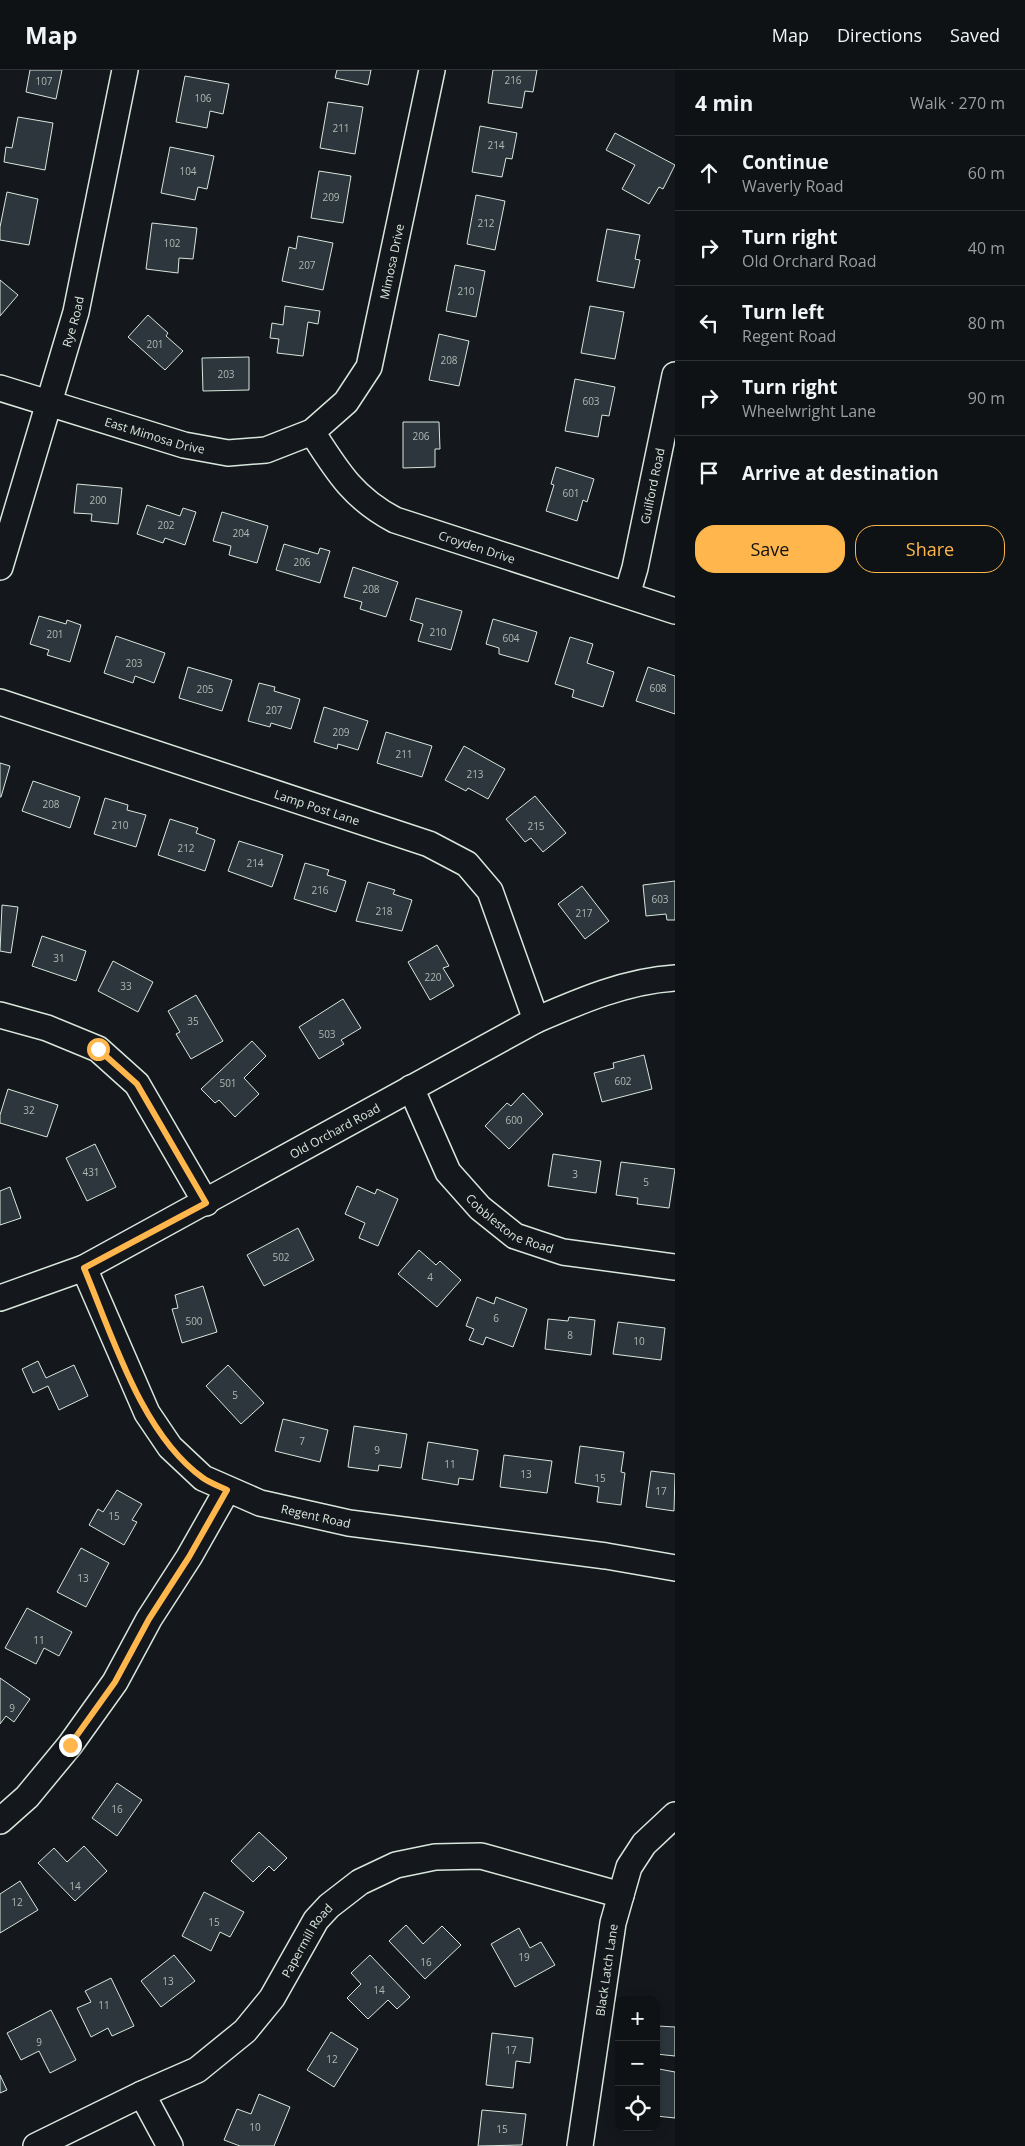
<!DOCTYPE html>
<html lang="en">
<head>
<meta charset="utf-8">
<style>
  body { margin:0; font-family:"Open Sans",sans-serif; background:#1d2022; color:#f1f3f6 }
  .controls { position:absolute; right:15px; bottom:15px; display:grid; overflow:hidden; border-radius:10px; box-shadow:0 2px 12px #0003 }
  .controls button { width:45px; height:45px; display:grid; place-items:center; padding:0; border:0; border-bottom:1px solid #2f3234; background:#0f1215; color:#f1f3f6; font:25px sans-serif }
  .stop { position:absolute; width:15px; height:15px; margin:-11px; border:4px solid #ffb74d; border-radius:50%; background:#fff }
  .stop.end { background:#ffb74d; border-color:#fff; box-shadow:0 1px 5px #0008 }
  .list { margin:0; padding:0; list-style:none }
  h2 { display:flex; justify-content:space-between; align-items:center; height:65px; margin:0; padding:0 20px; font-size:21px }
  h2 small { font-size:16px; font-weight:400; color:#9b9ea0 }
  .list li { display:grid; grid-template-columns:32px 1fr auto; gap:15px; align-items:center; box-sizing:border-box; height:75px; padding:0 20px; border-top:1px solid #2f3234 }
  .list b { display:block; font-size:19px; white-space:nowrap }
  .list p { margin:0; font-size:16px; white-space:nowrap; color:#9b9ea0 }
  .list em { font-size:16px; font-style:normal; color:#9b9ea0 }
  .actions { display:flex; gap:10px; padding:15px 20px }
  .actions a { flex:1; padding:11px 0; border:1px solid #ffb74d; border-radius:20px; text-align:center; font-size:18px; color:#ffb74d }
  .actions .main { background:#ffb74d; color:#111 }
  .icon { flex:none; width:28px; height:28px; fill:none; stroke:currentColor; stroke-width:2; stroke-linecap:round; stroke-linejoin:round }
  .map { position:relative; flex:none; width:675px; height:2076px; overflow:hidden }
  header { display:flex; align-items:center; gap:30px; box-sizing:border-box; height:70px; padding:0 25px; background:#0f1215; border-bottom:1px solid #2f3234 }
  header strong { font-size:24px }
  nav { display:flex; gap:28px; margin-inline-start:auto; font-size:18px }
  main { display:flex }
  aside { flex:1; background:#0f1215 }
  .map>svg:first-child { display:block }
</style>
</head>
<body>
<header>
<strong>Map</strong>
<nav><a>Map</a><a>Directions</a><a>Saved</a></nav>
</header>
<main>
<div class="map">
<svg width="675" height="2076" viewBox="0 0 675 2076">
  <rect width="100%" height="100%" fill="#14181c"/>
  <path fill="#2c363c" stroke="#d8e6dc" d="M 30,0 L 62,0 L 56,29 L 26,22 Z
    M 337,0 L 371,0 L 368,15 L 335,8 Z
    M 493,0 L 537,0 L 533,22 L 525,21 L 522,38 L 488,33 Z
    M 185,6 L 229,14 L 223,44 L 210,41 L 207,58 L 176,52 Z
    M 328,32 L 363,37 L 355,84 L 320,78 Z
    M 18,47 L 53,53 L 45,100 L 4,92 L 6,77 L 12,78 Z
    M 480,56 L 517,63 L 512,89 L 506,88 L 502,107 L 472,102 Z
    M 615,63 L 675,95 L 663,119 L 659,117 L 649,134 L 622,119 L 635,95 L 606,80 Z
    M 170,77 L 214,86 L 207,119 L 198,117 L 195,130 L 161,123 Z
    M 319,101 L 351,106 L 343,153 L 311,148 Z
    M 7,122 L 38,129 L 29,175 L 0,170 L 0,157 Z
    M 476,125 L 505,131 L 495,180 L 467,174 Z
    M 152,153 L 197,158 L 193,189 L 179,188 L 178,203 L 146,199 Z
    M 607,159 L 640,165 L 635,189 L 640,190 L 634,218 L 597,211 Z
    M 298,166 L 333,173 L 323,220 L 282,211 L 289,177 L 296,179 Z
    M 455,195 L 485,201 L 476,247 L 446,241 Z
    M 0,210 L 18,225 L 0,246 Z
    M 285,236 L 320,241 L 318,254 L 308,252 L 303,286 L 277,283 L 279,269 L 270,268 L 272,253 L 283,255 Z
    M 590,236 L 624,242 L 615,289 L 581,283 Z
    M 148,245 L 168,263 L 166,266 L 183,281 L 165,300 L 128,267 Z
    M 439,264 L 469,271 L 459,316 L 429,310 Z
    M 249,287 L 249,320 L 203,321 L 202,288 Z
    M 575,309 L 615,317 L 609,346 L 602,345 L 598,367 L 565,361 Z
    M 403,352 L 439,352 L 440,379 L 435,379 L 435,397 L 403,398 Z
    M 556,397 L 594,409 L 587,432 L 583,430 L 577,451 L 546,441 L 554,415 L 551,414 Z
    M 77,414 L 122,418 L 118,454 L 91,451 L 92,444 L 74,443 Z
    M 147,435 L 180,446 L 183,438 L 196,442 L 185,475 L 165,468 L 163,473 L 137,464 Z
    M 222,442 L 268,456 L 257,493 L 229,485 L 231,476 L 213,471 Z
    M 284,474 L 318,484 L 320,478 L 330,481 L 320,513 L 276,500 Z
    M 353,497 L 398,512 L 386,547 L 360,539 L 362,532 L 344,527 Z
    M 416,528 L 462,541 L 451,580 L 418,571 L 423,554 L 410,550 Z
    M 39,546 L 66,554 L 67,550 L 81,555 L 70,592 L 47,585 L 49,580 L 30,574 Z
    M 493,549 L 537,562 L 528,592 L 499,584 L 499,578 L 486,574 Z
    M 116,566 L 165,583 L 154,613 L 135,606 L 133,613 L 104,603 Z
    M 570,567 L 593,574 L 587,593 L 614,602 L 603,637 L 572,627 L 574,620 L 555,614 Z
    M 188,597 L 232,610 L 222,641 L 179,628 Z
    M 648,597 L 675,606 L 675,644 L 636,631 Z
    M 259,613 L 275,617 L 274,621 L 300,629 L 291,659 L 271,653 L 270,657 L 248,651 Z
    M 324,637 L 368,651 L 358,680 L 338,674 L 337,679 L 314,672 Z
    M 386,662 L 432,676 L 422,707 L 377,693 Z
    M 464,676 L 505,699 L 488,729 L 468,718 L 466,721 L 445,710 Z
    M 0,693 L 10,696 L 1,727 L 0,727 Z
    M 33,711 L 80,727 L 70,758 L 22,741 Z
    M 535,726 L 566,763 L 543,782 L 531,768 L 525,772 L 506,749 Z
    M 105,728 L 128,735 L 127,740 L 146,745 L 136,777 L 94,764 Z
    M 170,749 L 198,758 L 196,763 L 215,770 L 205,801 L 158,785 Z
    M 239,771 L 283,785 L 272,817 L 228,801 Z
    M 305,793 L 329,800 L 327,805 L 346,811 L 336,842 L 294,829 Z
    M 675,811 L 675,850 L 667,850 L 666,844 L 646,846 L 643,815 Z
    M 368,812 L 395,820 L 393,824 L 412,830 L 402,861 L 356,851 Z
    M 582,816 L 609,851 L 585,869 L 558,834 Z
    M 2,835 L 18,837 L 11,883 L 0,881 Z
    M 42,866 L 86,881 L 76,911 L 32,896 Z
    M 437,875 L 449,896 L 443,898 L 454,916 L 430,930 L 408,892 Z
    M 113,891 L 153,912 L 138,942 L 98,921 Z
    M 196,925 L 223,971 L 191,989 L 176,964 L 180,962 L 168,941 Z
    M 343,929 L 361,958 L 341,970 L 344,974 L 319,989 L 299,957 Z
    M 252,971 L 266,986 L 244,1008 L 259,1024 L 235,1047 L 219,1030 L 215,1033 L 201,1019 Z
    M 644,985 L 652,1019 L 602,1032 L 594,1003 L 614,998 L 613,993 Z
    M 8,1019 L 58,1035 L 47,1067 L 0,1053 L 0,1045 Z
    M 523,1023 L 543,1044 L 509,1079 L 485,1056 L 507,1033 L 511,1036 Z
    M 95,1074 L 116,1117 L 87,1131 L 66,1088 Z
    M 553,1084 L 601,1091 L 596,1123 L 548,1116 Z
    M 621,1092 L 675,1099 L 669,1138 L 637,1134 L 638,1128 L 616,1125 Z
    M 357,1116 L 375,1124 L 377,1119 L 398,1129 L 378,1176 L 359,1168 L 365,1153 L 345,1144 Z
    M 10,1117 L 21,1148 L 0,1155 L 0,1121 Z
    M 298,1158 L 314,1190 L 264,1216 L 247,1185 Z
    M 419,1180 L 436,1195 L 440,1191 L 461,1210 L 437,1237 L 398,1204 Z
    M 203,1216 L 217,1262 L 182,1273 L 172,1239 L 178,1238 L 175,1225 Z
    M 477,1227 L 494,1234 L 496,1227 L 527,1239 L 513,1277 L 486,1267 L 483,1275 L 469,1270 L 474,1259 L 466,1256 Z
    M 569,1247 L 595,1250 L 591,1285 L 545,1279 L 548,1249 L 568,1251 Z
    M 618,1252 L 665,1258 L 661,1290 L 613,1284 Z
    M 38,1291 L 46,1308 L 74,1295 L 88,1326 L 59,1340 L 48,1316 L 33,1323 L 22,1299 Z
    M 228,1295 L 264,1333 L 241,1354 L 206,1316 Z
    M 283,1349 L 328,1360 L 320,1392 L 275,1381 Z
    M 354,1356 L 407,1364 L 401,1398 L 379,1395 L 378,1401 L 348,1397 Z
    M 428,1372 L 478,1380 L 473,1410 L 459,1408 L 458,1415 L 422,1409 Z
    M 580,1376 L 624,1382 L 621,1402 L 625,1403 L 621,1435 L 597,1432 L 599,1417 L 575,1413 Z
    M 504,1385 L 552,1391 L 547,1423 L 500,1417 Z
    M 651,1401 L 675,1404 L 674,1441 L 646,1437 Z
    M 117,1420 L 142,1434 L 132,1450 L 137,1452 L 124,1475 L 89,1455 L 98,1439 L 103,1442 Z
    M 81,1478 L 109,1493 L 86,1537 L 57,1522 Z
    M 27,1538 L 72,1562 L 59,1586 L 44,1578 L 36,1594 L 5,1578 Z
    M 0,1608 L 30,1629 L 14,1652 L 6,1646 L 0,1654 Z
    M 117,1713 L 142,1730 L 117,1766 L 92,1748 Z
    M 259,1762 L 287,1788 L 274,1801 L 269,1796 L 253,1812 L 231,1791 Z
    M 84,1776 L 107,1801 L 75,1831 L 38,1793 L 54,1778 L 67,1792 Z
    M 20,1811 L 38,1840 L 0,1863 L 0,1824 Z
    M 204,1822 L 244,1842 L 230,1867 L 220,1862 L 211,1881 L 182,1866 Z
    M 406,1855 L 423,1874 L 442,1856 L 461,1875 L 425,1909 L 389,1871 Z
    M 519,1858 L 530,1878 L 541,1872 L 555,1895 L 515,1917 L 491,1874 Z
    M 174,1885 L 195,1911 L 161,1937 L 141,1911 Z
    M 370,1885 L 410,1927 L 397,1939 L 388,1930 L 368,1949 L 347,1928 L 361,1914 L 351,1903 Z
    M 111,1908 L 134,1956 L 112,1966 L 108,1958 L 91,1967 L 77,1938 L 91,1932 L 85,1921 Z
    M 51,1940 L 76,1990 L 50,2003 L 39,1981 L 21,1990 L 7,1963 Z
    M 658,1956 L 675,1957 L 675,1986 L 656,1984 Z
    M 331,1962 L 358,1979 L 334,2017 L 307,2000 Z
    M 492,1963 L 533,1968 L 530,1993 L 516,1991 L 513,2018 L 486,2015 Z
    M 659,1999 L 675,2002 L 675,2048 L 656,2046 Z
    M 0,2005 L 7,2020 L 0,2023 Z
    M 259,2024 L 290,2037 L 274,2076 L 240,2076 L 224,2070 L 237,2039 L 251,2044 Z
    M 482,2040 L 526,2044 L 522,2075 L 478,2076 Z"/>
  <g fill="none" stroke-linecap="round" stroke-linejoin="round">
    <defs>
      <g id="minor">
        <path id="s1" d="M 0,318 L 184,375 L 228,383 L 266,380 L 312,362 L 346,332 L 369,297 L 432,0"/>
        <path id="s2" d="M 312,362 C 337,401 353,428 395,450 L 675,541"/>
        <path id="s3" d="M 0,497 L 76,242 L 125,0"/>
        <path id="s4" d="M 627,525 L 635,498 L 675,305"/>
        <path id="s5" d="M 0,632 L 429,774 L 467,794 L 490,821 L 536,950"/>
        <path d="M 0,945 L 47,958 L 98,979 L 137,1014 L 206,1133"/>
        <path id="s6" d="M 411,1018 L 448,1102 L 480,1138 L 515,1166 L 563,1182 L 675,1197"/>
        <path id="s7" d="M 84,1198 L 147,1343 L 170,1377 L 203,1408 L 260,1433 L 349,1453 L 606,1486 L 675,1498"/>
        <path id="s8" d="M 0,1228 L 84,1198 L 536,950 C 580,931 626,911 675,908"/>
        <path d="M 0,1751 L 27,1727 L 70,1675 L 115,1612 L 149,1549 L 189,1487 L 227,1420"/>
        <path d="M 142,2024 L 170,2076"/>
        <path id="s9" d="M 36,2076 L 142,2024 L 197,2000 L 245,1961 L 272,1928 L 316,1850 L 329,1836 L 360,1812 L 396,1795 L 435,1787 L 481,1786 L 621,1825"/>
        <path id="s10" d="M 580,2076 L 613,1853 L 629,1797 L 644,1774 L 675,1745"/>
      </g>
    </defs>
    <use href="#minor" stroke="#d8e6dc" stroke-width="28"/>
    <use href="#minor" stroke="#14181c" stroke-width="25"/>
  </g>
  <g fill="none" stroke-linecap="round" stroke-linejoin="round">
    <path stroke="#ffb74d" stroke-width="6" d="M 70,1675 L 115,1612 L 149,1549 L 189,1487 L 227,1420 C 219,1416 210,1413 203,1408 C 142,1365 112,1265 84,1198 L 206,1133 L 137,1014 L 98,979"/>
  </g>
  <g text-anchor="middle" dominant-baseline="central" stroke-width="4" stroke-linejoin="round" paint-order="stroke">
    <g font-size="10" fill="#adbab4">
      <text x="513" y="10">216</text>
      <text x="44" y="11">107</text>
      <text x="203" y="28">106</text>
      <text x="341" y="58">211</text>
      <text x="496" y="75">214</text>
      <text x="188" y="101">104</text>
      <text x="331" y="127">209</text>
      <text x="486" y="153">212</text>
      <text x="172" y="173">102</text>
      <text x="307" y="195">207</text>
      <text x="466" y="221">210</text>
      <text x="155" y="274">201</text>
      <text x="449" y="290">208</text>
      <text x="226" y="304">203</text>
      <text x="591" y="331">603</text>
      <text x="421" y="366">206</text>
      <text x="571" y="423">601</text>
      <text x="98" y="430">200</text>
      <text x="166" y="455">202</text>
      <text x="241" y="463">204</text>
      <text x="302" y="492">206</text>
      <text x="371" y="519">208</text>
      <text x="438" y="562">210</text>
      <text x="55" y="564">201</text>
      <text x="511" y="568">604</text>
      <text x="134" y="593">203</text>
      <text x="658" y="618">608</text>
      <text x="205" y="619">205</text>
      <text x="274" y="640">207</text>
      <text x="341" y="662">209</text>
      <text x="404" y="684">211</text>
      <text x="475" y="704">213</text>
      <text x="51" y="734">208</text>
      <text x="120" y="755">210</text>
      <text x="536" y="756">215</text>
      <text x="186" y="778">212</text>
      <text x="255" y="793">214</text>
      <text x="320" y="820">216</text>
      <text x="660" y="829">603</text>
      <text x="384" y="841">218</text>
      <text x="584" y="843">217</text>
      <text x="59" y="888">31</text>
      <text x="433" y="907">220</text>
      <text x="126" y="916">33</text>
      <text x="193" y="951">35</text>
      <text x="327" y="964">503</text>
      <text x="623" y="1011">602</text>
      <text x="228" y="1013">501</text>
      <text x="29" y="1040">32</text>
      <text x="514" y="1050">600</text>
      <text x="91" y="1102">431</text>
      <text x="575" y="1104">3</text>
      <text x="646" y="1112">5</text>
      <text x="281" y="1187">502</text>
      <text x="430" y="1207">4</text>
      <text x="496" y="1248">6</text>
      <text x="194" y="1251">500</text>
      <text x="570" y="1265">8</text>
      <text x="639" y="1271">10</text>
      <text x="235" y="1325">5</text>
      <text x="302" y="1371">7</text>
      <text x="377" y="1380">9</text>
      <text x="450" y="1394">11</text>
      <text x="526" y="1404">13</text>
      <text x="600" y="1408">15</text>
      <text x="661" y="1421">17</text>
      <text x="114" y="1446">15</text>
      <text x="83" y="1508">13</text>
      <text x="39" y="1570">11</text>
      <text x="12" y="1638">9</text>
      <text x="117" y="1739">16</text>
      <text x="75" y="1816">14</text>
      <text x="17" y="1832">12</text>
      <text x="214" y="1852">15</text>
      <text x="524" y="1887">19</text>
      <text x="426" y="1892">16</text>
      <text x="168" y="1911">13</text>
      <text x="379" y="1920">14</text>
      <text x="104" y="1935">11</text>
      <text x="39" y="1972">9</text>
      <text x="511" y="1980">17</text>
      <text x="332" y="1989">12</text>
      <text x="255" y="2057">10</text>
      <text x="502" y="2059">15</text>
    </g>
    <g font-size="12" fill="#d8e6dc" stroke="#14181c">
      <text stroke="none"><textPath href="#s1" startOffset="520">Mimosa Drive</textPath></text>
      <text stroke="none"><textPath href="#s3" startOffset="256">Rye Road</textPath></text>
      <text stroke="none"><textPath href="#s1" startOffset="162">East Mimosa Drive</textPath></text>
      <text stroke="none"><textPath href="#s4" startOffset="112">Guilford Road</textPath></text>
      <text stroke="none"><textPath href="#s2" startOffset="209">Croyden Drive</textPath></text>
      <text stroke="none"><textPath href="#s5" startOffset="334">Lamp Post Lane</textPath></text>
      <text stroke="none"><textPath href="#s8" startOffset="375">Old Orchard Road</textPath></text>
      <text stroke="none"><textPath href="#s6" startOffset="174">Cobblestone Road</textPath></text>
      <text stroke="none"><textPath href="#s7" startOffset="364">Regent Road</textPath></text>
      <text stroke="none"><textPath href="#s9" startOffset="350">Papermill Road</textPath></text>
      <text stroke="none"><textPath href="#s10" startOffset="178">Black Latch Lane</textPath></text>
    </g>
  </g>
</svg>
<div class="controls">
<button>+</button>
<button>−</button>
<button><svg class="icon" aria-label="locate" viewBox="0 0 24 24"><circle cx="12" cy="12" r="6"/><path d="M12 2v4M12 18v4M2 12h4M18 12h4"/></svg></button>
</div>
<div class="stop" style="left:98px;top:979px"></div>
<div class="stop end" style="left:70px;top:1675px"></div>
</div>
<aside>
<h2>4 min<small>Walk · 270 m</small></h2>
<ul class="list">
<li><svg class="icon" aria-label="ahead" viewBox="0 0 24 24"><path d="M12 20V5M6 11l6-6 6 6"/></svg><div><b>Continue</b><p>Waverly Road</p></div><em>60 m</em></li>
<li><svg class="icon" aria-label="right" viewBox="0 0 24 24"><path d="M7 20v-9h11M14 6l5 5-5 5"/></svg><div><b>Turn right</b><p>Old Orchard Road</p></div><em>40 m</em></li>
<li><svg class="icon" aria-label="left" viewBox="0 0 24 24"><path d="M17 20v-9H6M10 6l-5 5 5 5"/></svg><div><b>Turn left</b><p>Regent Road</p></div><em>80 m</em></li>
<li><svg class="icon" aria-label="right" viewBox="0 0 24 24"><path d="M7 20v-9h11M14 6l5 5-5 5"/></svg><div><b>Turn right</b><p>Wheelwright Lane</p></div><em>90 m</em></li>
<li><svg class="icon" aria-label="arrive" viewBox="0 0 24 24"><path d="M6 21V4h12l-3 4 3 4H6"/></svg><div><b>Arrive at destination</b></div></li>
</ul>
<div class="actions"><a class="main">Save</a><a>Share</a></div>
</aside>
</main>
</body>
</html>
